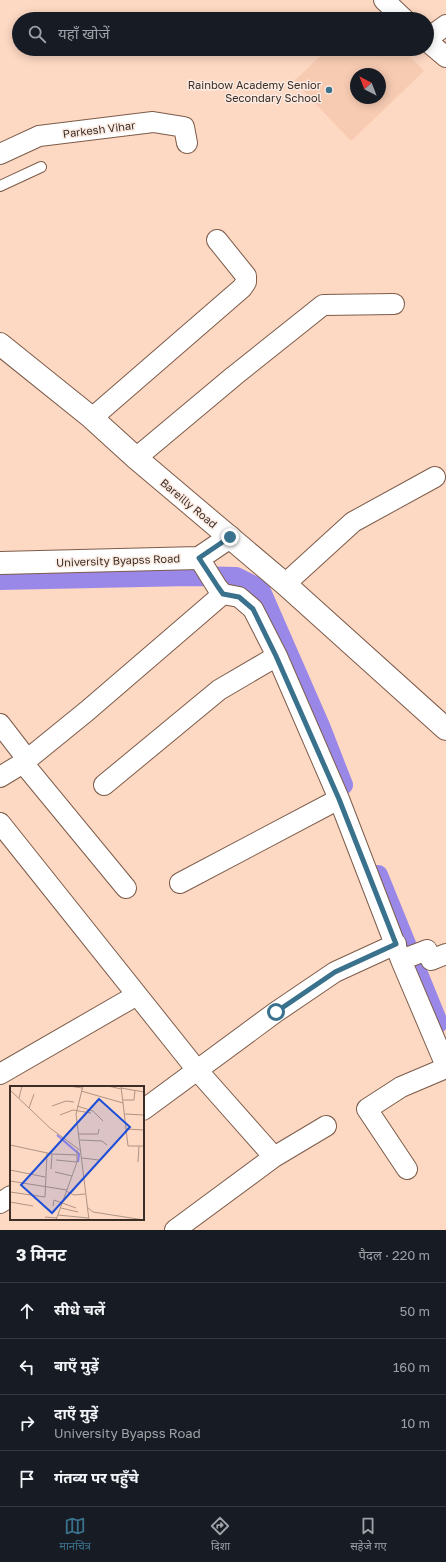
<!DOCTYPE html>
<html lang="hi">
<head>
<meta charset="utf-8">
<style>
  body { margin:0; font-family:"Golos Text","Noto Sans Devanagari",sans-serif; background:#242831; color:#f1f3f6 }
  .compass { position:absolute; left:350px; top:68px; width:36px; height:36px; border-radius:50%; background:#171b24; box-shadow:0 2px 10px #0003; rotate:318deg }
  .stop { position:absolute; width:12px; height:12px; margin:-9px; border:3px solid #3a728d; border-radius:50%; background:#fff }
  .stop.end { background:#3a728d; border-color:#fff; box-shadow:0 1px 4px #0008 }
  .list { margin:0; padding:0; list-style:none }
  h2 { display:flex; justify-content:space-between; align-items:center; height:52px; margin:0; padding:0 16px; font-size:17px }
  h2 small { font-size:13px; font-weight:400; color:#9ea1a6 }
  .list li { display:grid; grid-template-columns:26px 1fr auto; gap:12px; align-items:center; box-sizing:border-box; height:56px; padding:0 16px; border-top:1px solid #363941 }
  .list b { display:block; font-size:15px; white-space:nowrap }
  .list p { margin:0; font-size:13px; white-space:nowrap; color:#9ea1a6 }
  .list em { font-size:13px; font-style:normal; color:#9ea1a6 }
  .icon { flex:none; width:22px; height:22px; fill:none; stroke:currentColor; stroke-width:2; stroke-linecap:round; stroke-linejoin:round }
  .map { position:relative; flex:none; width:446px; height:1230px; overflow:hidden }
  .search { position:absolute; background:#171b24; box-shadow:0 2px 10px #0003; left:12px; right:12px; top:12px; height:44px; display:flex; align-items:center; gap:10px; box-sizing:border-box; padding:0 14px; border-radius:22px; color:#9ea1a6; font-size:15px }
  .sheet { height:276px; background:#171b24 }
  nav { display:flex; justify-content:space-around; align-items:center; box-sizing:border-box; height:56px; border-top:1px solid #363941; background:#171b24; font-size:11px; color:#9ea1a6 }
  nav a { display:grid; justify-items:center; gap:2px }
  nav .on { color:#3a728d }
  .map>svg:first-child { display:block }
</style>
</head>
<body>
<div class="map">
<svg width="446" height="1230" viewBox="0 0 446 1230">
  <rect width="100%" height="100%" fill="#fdd8c3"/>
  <path fill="#f7cbb2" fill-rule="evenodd" d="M 328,49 L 403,49 L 424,71 L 351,141 L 294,81 ZM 356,74 L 380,74 L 380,98 L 356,98 Z"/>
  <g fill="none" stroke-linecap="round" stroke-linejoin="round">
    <path stroke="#9a88e8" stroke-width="20" d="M 0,580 L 190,576 L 236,577 L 260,589 L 320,726 L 343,785
      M 378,875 L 438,1023"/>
    <defs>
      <path id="lane" d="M 0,186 L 41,167"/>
      <path id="street" d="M 384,0 L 404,19
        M 427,39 L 446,25
        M 427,41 L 446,57
        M 0,154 L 39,136 L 153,122 L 184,127 L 187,143
        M 92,418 L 242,288 L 246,282 L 246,276 L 217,240
        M 136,458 L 234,376 L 323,305 L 394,304
        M 199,558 L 217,587 L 223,594 L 239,597 L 253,609 L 277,656 L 339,799 L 401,960 L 446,1066
        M 285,584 L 353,522 L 435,477
        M 0,724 L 27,759
        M 23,763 L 126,888
        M 0,777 L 23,763 L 87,711 L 223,594
        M 104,785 L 219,690 L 277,656
        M 0,823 L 197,1070 L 274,1157 L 175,1230
        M 180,883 L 339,799
        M 401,960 L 427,950 L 431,960 L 446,954
        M 0,1074 L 137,995
        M 143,1110 L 276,1012 L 335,972 L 396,944
        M 274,1157 L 326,1126
        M 407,1169 L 367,1109 L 401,1087 L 446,1068
        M 0,1203 L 11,1196"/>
      <path id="secondary" d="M 0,563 L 199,558 L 230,537"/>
      <path id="highway" d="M 0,344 L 92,418 L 136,458 L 285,584 L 446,729"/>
    </defs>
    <use href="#lane" stroke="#7c5c4a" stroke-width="12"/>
    <use href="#street" stroke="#7c5c4a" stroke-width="22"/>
    <use href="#secondary" stroke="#7c5c4a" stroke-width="24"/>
    <use href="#highway" stroke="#7c5c4a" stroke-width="24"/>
    <use href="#lane" stroke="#fff" stroke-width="10"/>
    <use href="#street" stroke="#fff" stroke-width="20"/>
    <use href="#secondary" stroke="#fff" stroke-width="22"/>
    <use href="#highway" stroke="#fff" stroke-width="22"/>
  </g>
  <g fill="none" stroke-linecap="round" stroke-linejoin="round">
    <path stroke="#3a728d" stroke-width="5" d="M 230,537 L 199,558 L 218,587 L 223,594 L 239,597 L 253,609 L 276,656 L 339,799 L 396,944 L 335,972 L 276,1012"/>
  </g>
  <circle fill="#3a728d" stroke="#faeae2" stroke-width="1.5" cx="329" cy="90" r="4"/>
  <g text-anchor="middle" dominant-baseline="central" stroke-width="3" stroke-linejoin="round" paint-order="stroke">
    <g font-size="11" fill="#3c2e26" stroke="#faeae2" text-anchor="end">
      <text x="321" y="84">Rainbow Academy Senior<tspan x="321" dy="13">Secondary School</tspan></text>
    </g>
    <g font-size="11" fill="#3c2e26" stroke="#faeae2">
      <text transform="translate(99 129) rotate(-7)">Parkesh Vihar</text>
      <text transform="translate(189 503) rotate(40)">Bareilly Road</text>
      <text transform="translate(118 560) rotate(-2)">University Byapss Road</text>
    </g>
  </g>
  <g transform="translate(10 1086)">
    <rect width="134" height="134" fill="#fdd8c3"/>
    <path fill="none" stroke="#9a88e8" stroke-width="2" d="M 47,49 L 69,68 L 68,76"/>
    <path fill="none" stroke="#b09484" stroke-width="1" d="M 59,0 L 72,2M 73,0 L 66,28 L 79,134M 98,0 L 111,3M 111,0 L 118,60 L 134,60M 111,2 L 134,6M 0,4 L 40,42 L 71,65M 71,5 L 113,17M 9,12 L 12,0M 113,14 L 124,14 L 125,4M 42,20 L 56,15 L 64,16M 67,20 L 83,25 L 93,35M 19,22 L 24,8M 115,28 L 134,29M 50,29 L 63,24 L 81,27M 116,43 L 134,44M 69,48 L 88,48 L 89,43M 70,54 L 92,55 L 97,59M 0,59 L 42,68 L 67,69M 72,72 L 89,74M 46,74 L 67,76M 128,76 L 129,60M 41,83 L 42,68M 0,84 L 35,91M 45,86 L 62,90M 0,95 L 57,104M 56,105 L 64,109 L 75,108M 0,106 L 35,111 L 37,67M 0,116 L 23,120M 43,120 L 44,114 L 66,122M 77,121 L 83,126 L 134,134M 51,122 L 68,126M 48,129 L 78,132M 35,131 L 47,132M 46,134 L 67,76 L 67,64"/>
    <path fill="#1d4ed8" fill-opacity="0.15" stroke="#1d4ed8" stroke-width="2" d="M 89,13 L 120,41 L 42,127 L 11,99 Z"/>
    <rect width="134" height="134" fill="none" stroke="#3c2e26" stroke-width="2"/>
  </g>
</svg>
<svg class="compass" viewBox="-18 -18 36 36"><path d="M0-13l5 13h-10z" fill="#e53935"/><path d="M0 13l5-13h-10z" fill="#9ea1a6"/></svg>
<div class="stop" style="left:276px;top:1012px"></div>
<div class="stop end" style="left:230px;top:537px"></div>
<div class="search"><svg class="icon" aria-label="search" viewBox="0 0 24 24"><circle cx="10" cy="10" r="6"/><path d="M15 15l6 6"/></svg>यहाँ खोजें</div>
</div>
<section class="sheet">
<h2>3 मिनट<small>पैदल · 220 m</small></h2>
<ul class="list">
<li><svg class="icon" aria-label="ahead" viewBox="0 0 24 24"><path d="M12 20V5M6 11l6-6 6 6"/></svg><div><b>सीधे चलें</b></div><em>50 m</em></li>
<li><svg class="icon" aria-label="left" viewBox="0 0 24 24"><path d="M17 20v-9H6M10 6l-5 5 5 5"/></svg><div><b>बाएँ मुड़ें</b></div><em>160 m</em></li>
<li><svg class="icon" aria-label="right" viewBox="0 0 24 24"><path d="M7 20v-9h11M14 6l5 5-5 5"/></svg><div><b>दाएँ मुड़ें</b><p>University Byapss Road</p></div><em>10 m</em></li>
<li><svg class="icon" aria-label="arrive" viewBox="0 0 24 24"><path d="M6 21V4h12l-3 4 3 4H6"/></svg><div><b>गंतव्य पर पहुँचे</b></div></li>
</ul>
</section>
<nav>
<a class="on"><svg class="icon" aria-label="map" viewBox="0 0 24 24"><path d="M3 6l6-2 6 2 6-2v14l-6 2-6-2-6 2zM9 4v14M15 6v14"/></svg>मानचित्र</a>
<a><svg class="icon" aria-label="directions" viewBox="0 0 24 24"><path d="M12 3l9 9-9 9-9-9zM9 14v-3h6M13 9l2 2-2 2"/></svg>दिशा</a>
<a><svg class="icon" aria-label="saved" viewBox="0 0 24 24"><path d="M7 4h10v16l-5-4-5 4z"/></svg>सहेजे गए</a>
</nav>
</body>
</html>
